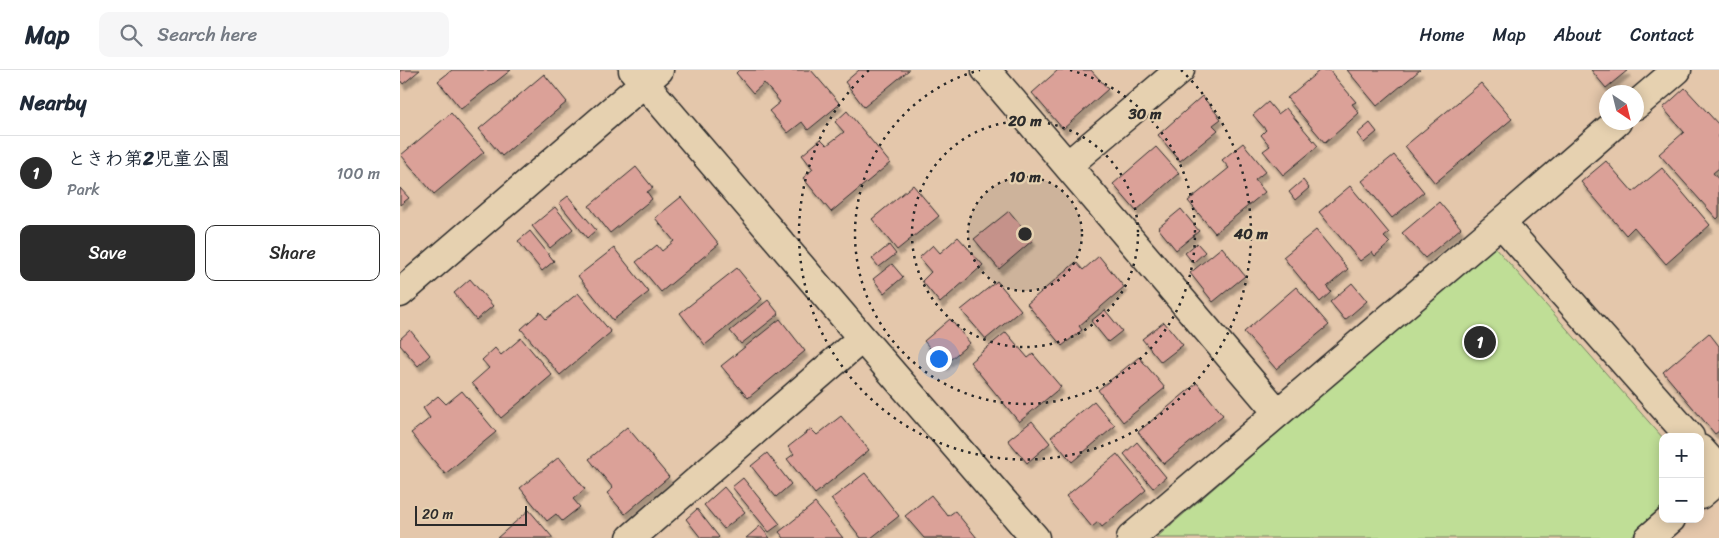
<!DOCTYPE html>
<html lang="en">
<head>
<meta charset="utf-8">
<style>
  body { margin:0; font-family:Sriracha,"Klee One",sans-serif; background:#f6f6f7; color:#1f2937 }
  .controls { position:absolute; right:15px; bottom:15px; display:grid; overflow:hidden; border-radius:10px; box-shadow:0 2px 12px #0003 }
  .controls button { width:45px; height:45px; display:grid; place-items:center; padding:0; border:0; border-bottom:1px solid #e0e1e3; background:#fff; color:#1f2937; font:25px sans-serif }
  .compass { position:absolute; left:1199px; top:15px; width:45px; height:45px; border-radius:50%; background:#fff; box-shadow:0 2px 12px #0003; rotate:145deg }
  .scale { position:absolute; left:15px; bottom:12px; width:112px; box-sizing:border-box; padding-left:5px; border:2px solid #2b2b2b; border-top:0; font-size:14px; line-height:18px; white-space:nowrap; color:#2b2b2b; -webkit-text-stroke:4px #e6d1b0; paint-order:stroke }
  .you { position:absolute; left:538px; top:288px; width:18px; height:18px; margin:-12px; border:4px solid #fff; border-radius:50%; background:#1a73e8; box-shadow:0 0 0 8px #1a73e833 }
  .badge { display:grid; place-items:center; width:32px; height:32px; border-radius:50%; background:#2b2b2b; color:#fff; font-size:16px; font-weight:700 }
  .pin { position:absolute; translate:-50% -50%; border:2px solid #fff; box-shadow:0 1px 5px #0006 }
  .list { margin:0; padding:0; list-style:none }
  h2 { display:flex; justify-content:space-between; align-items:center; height:65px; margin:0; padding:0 20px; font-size:21px }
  h2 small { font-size:16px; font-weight:400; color:#747a83 }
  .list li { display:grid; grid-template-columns:32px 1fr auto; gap:15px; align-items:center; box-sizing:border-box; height:75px; padding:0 20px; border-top:1px solid #e0e1e3 }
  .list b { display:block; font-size:19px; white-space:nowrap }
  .list p { margin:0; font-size:16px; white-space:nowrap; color:#747a83 }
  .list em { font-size:16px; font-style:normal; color:#747a83 }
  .actions { display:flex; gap:10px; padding:15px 20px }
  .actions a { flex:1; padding:11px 0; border:1px solid #2b2b2b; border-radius:10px; text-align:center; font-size:18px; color:#2b2b2b }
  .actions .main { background:#2b2b2b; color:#fff }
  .icon { flex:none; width:28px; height:28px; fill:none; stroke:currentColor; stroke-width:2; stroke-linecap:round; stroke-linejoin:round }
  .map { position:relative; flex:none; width:1319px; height:468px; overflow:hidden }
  header { display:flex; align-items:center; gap:30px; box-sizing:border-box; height:70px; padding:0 25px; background:#fff; border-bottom:1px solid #e0e1e3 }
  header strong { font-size:24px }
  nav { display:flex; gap:28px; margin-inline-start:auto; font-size:18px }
  .search { width:350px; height:45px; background:#f6f6f7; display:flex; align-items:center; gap:12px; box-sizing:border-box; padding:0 18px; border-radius:10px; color:#747a83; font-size:19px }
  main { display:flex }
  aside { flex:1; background:#fff }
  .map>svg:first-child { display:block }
</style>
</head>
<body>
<header>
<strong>Map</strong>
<div class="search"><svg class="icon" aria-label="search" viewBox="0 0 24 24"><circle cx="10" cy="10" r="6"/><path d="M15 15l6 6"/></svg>Search here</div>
<nav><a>Home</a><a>Map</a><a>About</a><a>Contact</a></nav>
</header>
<main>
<aside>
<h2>Nearby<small></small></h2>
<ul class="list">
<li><span class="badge">1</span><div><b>ときわ第2児童公園</b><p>Park</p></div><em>100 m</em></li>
</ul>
<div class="actions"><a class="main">Save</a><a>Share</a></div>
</aside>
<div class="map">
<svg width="1319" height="468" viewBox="0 0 1319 468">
  <defs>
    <filter id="shadow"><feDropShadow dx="3" dy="5.5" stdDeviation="1" flood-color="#0004"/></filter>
  </defs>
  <rect width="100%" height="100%" fill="#e4c7ab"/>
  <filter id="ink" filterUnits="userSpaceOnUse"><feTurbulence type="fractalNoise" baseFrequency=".02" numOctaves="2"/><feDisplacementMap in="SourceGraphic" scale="10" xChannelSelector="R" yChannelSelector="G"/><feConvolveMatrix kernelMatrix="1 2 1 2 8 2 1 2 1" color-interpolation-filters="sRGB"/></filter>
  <g filter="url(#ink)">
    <path fill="#bfde96" stroke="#758460" d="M 1094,176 L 1263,368 L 1263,440 L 1229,468 L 756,468 Z"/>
    <path fill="#dba198" stroke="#2b2b2b" filter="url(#shadow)" d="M 0,0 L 20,0 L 3,14 L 0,10 Z
      M 52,0 L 111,0 L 61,39 L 38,11 Z
      M 339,0 L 411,0 L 440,34 L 408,60 L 402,52 L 388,63 L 369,41 L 380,32 L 364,13 L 353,23 L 336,3 Z
      M 459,0 L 509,0 L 464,37 L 445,12 Z
      M 658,0 L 691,0 L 708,19 L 663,59 L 632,23 Z
      M 920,0 L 929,0 L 956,32 L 952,34 L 959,43 L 925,73 L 887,28 Z
      M 947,0 L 1020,0 L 977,36 Z
      M 1191,0 L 1228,0 L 1206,18 Z
      M 144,4 L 167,32 L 102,86 L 79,59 Z
      M 1081,13 L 1112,49 L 1035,113 L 1005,76 Z
      M 1285,18 L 1319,55 L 1319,98 L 1313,103 L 1319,110 L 1319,147 L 1317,149 L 1259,84 L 1284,62 L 1263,38 Z
      M 802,26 L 821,49 L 813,55 L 818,60 L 780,91 L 758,65 Z
      M 868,32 L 878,44 L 886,38 L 918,76 L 883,105 L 863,81 L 870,76 L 861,65 L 866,60 L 853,45 Z
      M 447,41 L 490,93 L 431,142 L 403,108 L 413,99 L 402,85 L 421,69 L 427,75 L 444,62 L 435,52 Z
      M 51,43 L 84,82 L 34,124 L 1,85 Z
      M 970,53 L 977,62 L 964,73 L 957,64 Z
      M 843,73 L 866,101 L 855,110 L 865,122 L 815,163 L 788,131 L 829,98 L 822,90 Z
      M 756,77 L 779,103 L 736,141 L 713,114 Z
      M 994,85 L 1024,122 L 992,148 L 962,111 Z
      M 1206,91 L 1233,122 L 1262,98 L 1310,155 L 1266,194 L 1234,157 L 1226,165 L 1181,112 Z
      M 236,97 L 253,118 L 247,122 L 252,129 L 210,163 L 189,136 Z
      M 903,110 L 909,118 L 895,130 L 889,122 Z
      M 513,115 L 539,146 L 497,180 L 472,149 Z
      M 950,116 L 989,163 L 984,167 L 990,173 L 975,186 L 972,182 L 960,191 L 919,142 Z
      M 0,118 L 9,128 L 0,135 Z
      M 168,126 L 196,160 L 187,168 L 159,133 Z
      M 281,127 L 319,174 L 261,222 L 236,192 L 257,175 L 262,181 L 274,171 L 255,148 Z
      M 1039,132 L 1061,158 L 1025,188 L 1002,163 Z
      M 155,137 L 173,159 L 150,178 L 132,156 Z
      M 781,139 L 799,161 L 776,180 L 758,158 Z
      M 609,141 L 633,170 L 599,199 L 574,169 Z
      M 916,160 L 948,199 L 927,217 L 931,222 L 920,232 L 883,187 Z
      M 130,161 L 154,191 L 142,201 L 118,171 Z
      M 558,167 L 583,195 L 540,233 L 522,211 L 531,202 L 519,188 L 533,175 L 540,183 Z
      M 797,173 L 805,182 L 793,193 L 785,183 Z
      M 489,175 L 496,184 L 479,197 L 472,189 Z
      M 822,177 L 845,206 L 813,232 L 790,203 Z
      M 214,178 L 249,222 L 213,250 L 178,206 Z
      M 699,186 L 724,217 L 679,256 L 682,260 L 662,276 L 627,234 L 676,192 L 683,200 Z
      M 492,194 L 503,207 L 484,223 L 473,209 Z
      M 337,198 L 362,229 L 305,275 L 280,243 Z
      M 70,209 L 93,236 L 76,250 L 54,223 Z
      M 597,211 L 621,240 L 586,269 L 561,240 Z
      M 952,213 L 967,231 L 945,250 L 930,232 Z
      M 896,217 L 929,255 L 876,299 L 844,262 Z
      M 178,223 L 211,262 L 160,305 L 121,259 L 140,242 L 146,249 Z
      M 368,230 L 379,244 L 341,274 L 330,261 Z
      M 705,240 L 722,261 L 708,272 L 691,251 Z
      M 380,249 L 405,281 L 348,328 L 321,296 Z
      M 550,249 L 570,273 L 544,295 L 524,271 Z
      M 764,252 L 783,275 L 761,292 L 742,269 Z
      M 10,260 L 30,285 L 18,296 L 0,275 L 0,269 Z
      M 606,262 L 628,288 L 633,284 L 661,317 L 619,352 L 570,292 Z
      M 1309,263 L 1319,276 L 1319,361 L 1315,364 L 1263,302 Z
      M 121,268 L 152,305 L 101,348 L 72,313 L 89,298 L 82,290 L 95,278 L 101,285 Z
      M 739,287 L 765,318 L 723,352 L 698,320 Z
      M 797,313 L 823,345 L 764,394 L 738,362 Z
      M 62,321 L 96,362 L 45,404 L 11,363 L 30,348 L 23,338 L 38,326 L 46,334 Z
      M 694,331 L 715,356 L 672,392 L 651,367 Z
      M 441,346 L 469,380 L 415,424 L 387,389 L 394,384 L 388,377 L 411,359 L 417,365 Z
      M 632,351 L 650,373 L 627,393 L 608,370 Z
      M 227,357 L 269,407 L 225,444 L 207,423 L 213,418 L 189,389 Z
      M 737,372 L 766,407 L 753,418 L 724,384 Z
      M 367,383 L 391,414 L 376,427 L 351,396 Z
      M 717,384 L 746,420 L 702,457 L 698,452 L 692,457 L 666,426 Z
      M 159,387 L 185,419 L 173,429 L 180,437 L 162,451 L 156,444 L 147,451 L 120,418 Z
      M 465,403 L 499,446 L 471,468 L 461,468 L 431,429 Z
      M 343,408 L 380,454 L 369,462 L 332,417 Z
      M 324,417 L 345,442 L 324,459 L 304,435 Z
      M 531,425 L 548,446 L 555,441 L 577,468 L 524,468 L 505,446 Z
      M 415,433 L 443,468 L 384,468 L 379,462 Z
      M 297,439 L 319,467 L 318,468 L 301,468 L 286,449 Z
      M 129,440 L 153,468 L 97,468 Z
      M 360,456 L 370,468 L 346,468 Z"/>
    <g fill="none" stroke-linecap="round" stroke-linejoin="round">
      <defs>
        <path id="minor" d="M 233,0 L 462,268 L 635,468
          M 586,0 L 878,343
          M 1236,35 L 1277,0
          M 668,95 L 780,0
          M 1101,153 L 1290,367
          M 0,223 L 259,0
          M 1300,379 L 1319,400
          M 1300,425 L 1319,409
          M 231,468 L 462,268
          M 731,468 L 1101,153 L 1217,52
          M 1249,468 L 1271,449"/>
      </defs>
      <use href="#minor" stroke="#2b2b2b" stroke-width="31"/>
      <use href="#minor" stroke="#e6d1b0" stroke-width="28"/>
    </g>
  </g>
  <circle cx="625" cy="164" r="57" fill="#2b2b2b" fill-opacity=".12"/>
  <g fill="none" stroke="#2b2b2b" stroke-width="2.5" stroke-dasharray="2.5 5">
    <circle cx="625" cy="164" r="57"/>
    <circle cx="625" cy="164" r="113"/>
    <path d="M670 0A170 170 0 1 1 580 0"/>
    <path d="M781 0A226 226 0 1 1 469 0"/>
  </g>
  <circle cx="625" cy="164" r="8" fill="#2b2b2b" stroke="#e6d1b0" stroke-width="2.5"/>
  <g font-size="15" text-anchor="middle" font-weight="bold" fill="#2b2b2b" stroke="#e6d1b0" stroke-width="4.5" stroke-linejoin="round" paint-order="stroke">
    <text x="745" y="49">30 m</text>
    <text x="625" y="56">20 m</text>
    <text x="625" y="112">10 m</text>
    <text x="851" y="169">40 m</text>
  </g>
</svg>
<div class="controls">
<button>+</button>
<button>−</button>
</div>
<svg class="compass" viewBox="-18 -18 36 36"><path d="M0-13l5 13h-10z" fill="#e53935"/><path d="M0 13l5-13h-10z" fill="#747a83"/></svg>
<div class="scale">20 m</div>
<div class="you"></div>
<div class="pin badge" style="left:1080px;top:272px">1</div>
</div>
</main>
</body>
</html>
